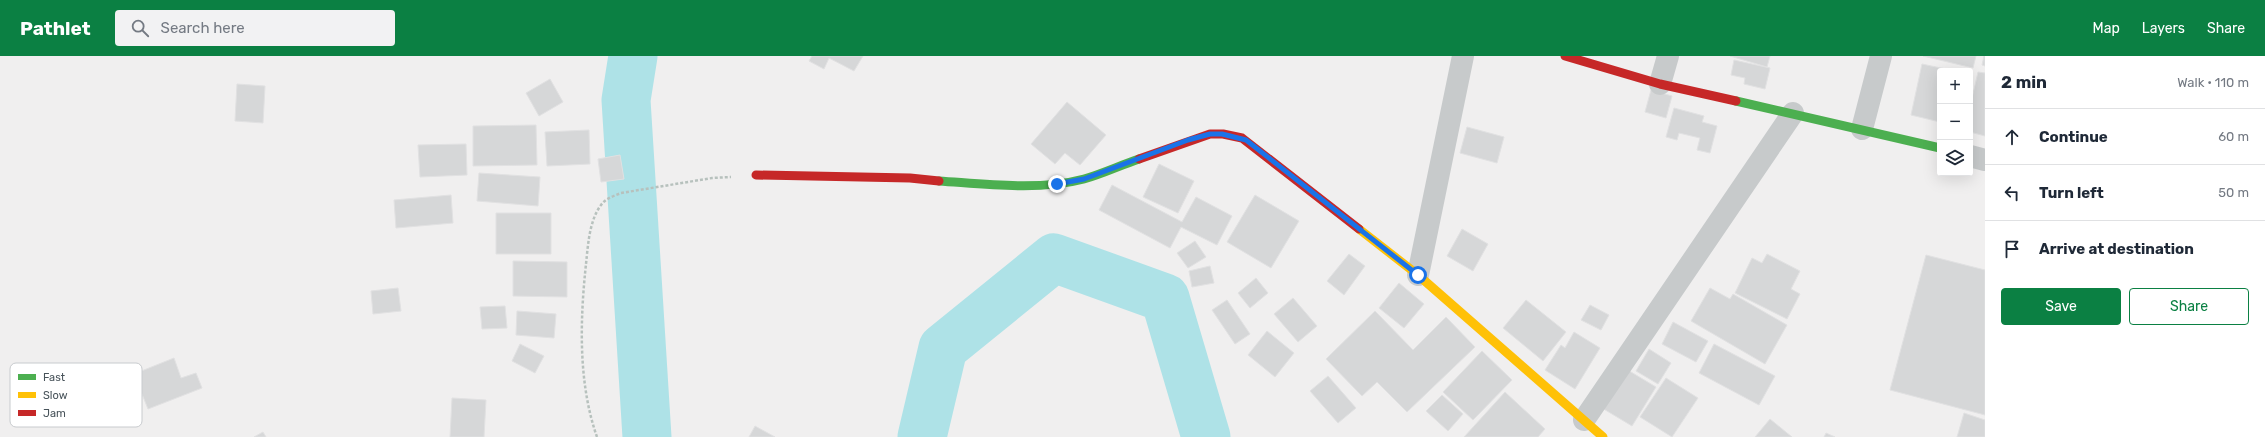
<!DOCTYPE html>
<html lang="en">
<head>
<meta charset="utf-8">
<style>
  body { margin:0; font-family:Rubik,sans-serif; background:#f2f2f3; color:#1f2937 }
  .controls { position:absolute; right:12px; top:12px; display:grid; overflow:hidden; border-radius:4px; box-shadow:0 4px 16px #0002 }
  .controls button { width:36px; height:36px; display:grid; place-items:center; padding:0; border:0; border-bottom:1px solid #e0e1e3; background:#fff; color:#1f2937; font:20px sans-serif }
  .stop { position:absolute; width:12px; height:12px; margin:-9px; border:3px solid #1a73e8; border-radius:50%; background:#fff }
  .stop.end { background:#1a73e8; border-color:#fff; box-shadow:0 1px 4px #0008 }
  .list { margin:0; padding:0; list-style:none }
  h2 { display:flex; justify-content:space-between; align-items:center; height:52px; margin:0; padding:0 16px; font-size:17px }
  h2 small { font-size:13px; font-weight:400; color:#747a83 }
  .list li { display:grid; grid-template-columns:26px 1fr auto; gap:12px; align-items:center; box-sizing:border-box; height:56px; padding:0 16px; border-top:1px solid #e0e1e3 }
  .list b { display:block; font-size:15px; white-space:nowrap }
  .list em { font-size:13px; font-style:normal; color:#747a83 }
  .actions { display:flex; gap:8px; padding:12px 16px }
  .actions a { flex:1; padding:9px 0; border:1px solid #0b8043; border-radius:4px; text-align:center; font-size:14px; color:#0b8043 }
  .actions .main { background:#0b8043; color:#fff }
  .icon { flex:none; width:22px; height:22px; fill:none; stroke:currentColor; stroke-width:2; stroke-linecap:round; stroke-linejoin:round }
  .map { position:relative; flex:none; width:1985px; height:381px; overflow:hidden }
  header { display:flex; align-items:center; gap:24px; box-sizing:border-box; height:56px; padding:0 20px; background:#0b8043; color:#fff }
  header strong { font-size:19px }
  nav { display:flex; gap:22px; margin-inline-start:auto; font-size:14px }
  .search { width:280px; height:36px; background:#f2f2f3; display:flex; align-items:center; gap:10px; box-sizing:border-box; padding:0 14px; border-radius:4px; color:#747a83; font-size:15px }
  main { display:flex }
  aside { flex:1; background:#fff }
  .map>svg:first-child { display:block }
</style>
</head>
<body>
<header>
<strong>Pathlet</strong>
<div class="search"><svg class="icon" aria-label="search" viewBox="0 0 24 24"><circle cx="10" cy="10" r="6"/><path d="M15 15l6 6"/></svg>Search here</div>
<nav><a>Map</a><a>Layers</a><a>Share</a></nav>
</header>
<main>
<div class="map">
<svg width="1985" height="381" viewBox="0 0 1985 381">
  <rect width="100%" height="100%" fill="#f0efef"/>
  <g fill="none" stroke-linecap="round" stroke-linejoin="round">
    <path stroke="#aee2e7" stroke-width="49" d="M 633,0 L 626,44 L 647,381
      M 922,381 L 943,292 L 1054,202 L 1165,242 L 1206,381"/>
  </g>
  <path fill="#d6d7d8" stroke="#e1e1e2" d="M 812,0 L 863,0 L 854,15 L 829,2 L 824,13 L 809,5 Z
    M 1730,0 L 1770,0 L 1767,11 Z
    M 1923,0 L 1976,0 L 1973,12 Z
    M 1984,0 L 1985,0 L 1985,10 L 1982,9 Z
    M 1734,4 L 1770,12 L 1765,33 L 1744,28 L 1745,22 L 1731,19 Z
    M 1922,8 L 1955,15 L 1940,15 L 1940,66 L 1911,59 Z
    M 1978,16 L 1985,17 L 1985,80 L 1970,76 L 1970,51 Z
    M 550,23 L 563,46 L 539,60 L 526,37 Z
    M 237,28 L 265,30 L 263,67 L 235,65 Z
    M 1651,34 L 1672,40 L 1666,62 L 1645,56 Z
    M 1067,46 L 1106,79 L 1080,109 L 1065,97 L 1055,108 L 1031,88 Z
    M 1674,52 L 1704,60 L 1702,66 L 1717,70 L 1710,97 L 1697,94 L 1700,82 L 1679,77 L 1677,84 L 1666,81 Z
    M 536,69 L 537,109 L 473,110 L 473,70 Z
    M 1467,71 L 1504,81 L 1497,107 L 1460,97 Z
    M 589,74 L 590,108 L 547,110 L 545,76 Z
    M 466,88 L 467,119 L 420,121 L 418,89 Z
    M 620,99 L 624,123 L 601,126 L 598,103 Z
    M 1159,108 L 1194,125 L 1178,157 L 1143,141 Z
    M 479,117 L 540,121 L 538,150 L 477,145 Z
    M 1112,129 L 1182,166 L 1196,141 L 1232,160 L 1217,189 L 1181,171 L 1170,192 L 1099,154 Z
    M 451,139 L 453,167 L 396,172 L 394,144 Z
    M 1255,139 L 1299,165 L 1271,212 L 1227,186 Z
    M 496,157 L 551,157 L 551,198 L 496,198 Z
    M 1462,173 L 1488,188 L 1473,215 L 1447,200 Z
    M 1195,185 L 1206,201 L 1188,212 L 1177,197 Z
    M 1349,198 L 1365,210 L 1344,239 L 1327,225 Z
    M 1767,198 L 1800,215 L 1791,233 L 1800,238 L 1787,263 L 1735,237 L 1752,202 L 1762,207 Z
    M 1926,199 L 1985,214 L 1985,359 L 1890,334 Z
    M 513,205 L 567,206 L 567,241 L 513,240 Z
    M 1210,210 L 1214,227 L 1192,231 L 1189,215 Z
    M 1256,222 L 1268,237 L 1250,252 L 1238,237 Z
    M 1399,227 L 1424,248 L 1404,272 L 1379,252 Z
    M 398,232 L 401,255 L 373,258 L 371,235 Z
    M 1710,232 L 1730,243 L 1733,238 L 1787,269 L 1765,308 L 1691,265 Z
    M 1293,242 L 1317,270 L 1298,286 L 1274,258 Z
    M 1227,244 L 1250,278 L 1235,288 L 1212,254 Z
    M 1526,244 L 1566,276 L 1543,305 L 1503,272 Z
    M 1590,249 L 1609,259 L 1601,274 L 1581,264 Z
    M 505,250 L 507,272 L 482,273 L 480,251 Z
    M 517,255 L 556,258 L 554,282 L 516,279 Z
    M 1375,255 L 1413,294 L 1446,261 L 1475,291 L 1407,356 L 1377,326 L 1362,340 L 1326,303 Z
    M 1673,266 L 1708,285 L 1696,306 L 1662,288 Z
    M 1267,275 L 1294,297 L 1275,321 L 1248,299 Z
    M 1574,276 L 1600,292 L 1575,333 L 1545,314 L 1561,289 L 1565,292 Z
    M 520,288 L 544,300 L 535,317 L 512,305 Z
    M 1714,288 L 1775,320 L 1759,349 L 1699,317 Z
    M 1649,293 L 1671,307 L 1658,328 L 1636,315 Z
    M 1482,295 L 1512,324 L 1473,364 L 1443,336 Z
    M 174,302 L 181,322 L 196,317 L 202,332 L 148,353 L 134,318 Z
    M 1626,313 L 1656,331 L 1632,370 L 1602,352 Z
    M 1328,320 L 1356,352 L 1338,367 L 1310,335 Z
    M 1666,322 L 1698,342 L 1672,381 L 1640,361 Z
    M 1505,336 L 1545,373 L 1538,381 L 1464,381 Z
    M 1442,339 L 1463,358 L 1448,375 L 1426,355 Z
    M 452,342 L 486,344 L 484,381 L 450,381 Z
    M 1964,357 L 1985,364 L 1985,381 L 1957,381 Z
    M 1770,363 L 1792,381 L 1755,381 Z
    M 755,370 L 775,381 L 749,381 Z
    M 263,376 L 266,381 L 254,381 Z
    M 1826,377 L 1835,381 L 1824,381 Z"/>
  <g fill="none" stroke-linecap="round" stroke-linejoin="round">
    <path stroke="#b7c1bd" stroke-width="2.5" stroke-dasharray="3 2" stroke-linecap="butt" d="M 597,381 C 578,327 580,264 586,208 C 588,190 589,165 601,149 C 606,142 614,140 621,137 L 712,122 L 731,121"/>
    <path stroke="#c7cacb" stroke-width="22" d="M 1660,28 L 1668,0
      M 1862,73 L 1881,0
      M 1970,100 L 1985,104
      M 1418,219 L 1463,0
      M 1584,364 L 1793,57"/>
    <path stroke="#4caf50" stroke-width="9" d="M 1736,45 L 1940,92
      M 939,125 C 985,128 1039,135 1084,123 C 1102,118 1121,109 1139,103"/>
    <path stroke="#ffc107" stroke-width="9" d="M 1359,173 L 1418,219 L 1603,381"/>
    <path stroke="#c62828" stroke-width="9" d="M 1565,0 L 1660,28 L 1736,45
      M 1139,103 L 1210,78 L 1223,78 L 1242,82 L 1359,173
      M 756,119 L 910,122 L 939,125"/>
  </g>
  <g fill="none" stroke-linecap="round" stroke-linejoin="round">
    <path stroke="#1a73e8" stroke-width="5" d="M 1057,128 L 1084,123 L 1188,84 L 1210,78 L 1222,78 L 1246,84 L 1418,219"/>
  </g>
  <rect x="10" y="307" width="132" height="64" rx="6" fill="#fff" stroke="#c8cbce" stroke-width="1"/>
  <rect x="18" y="318" width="18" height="6" fill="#4caf50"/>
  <rect x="18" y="336" width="18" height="6" fill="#ffc107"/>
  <rect x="18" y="354" width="18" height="6" fill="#c62828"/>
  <g font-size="11" fill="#48535a">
    <text x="43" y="325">Fast</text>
    <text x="43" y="343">Slow</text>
    <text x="43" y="361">Jam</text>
  </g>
</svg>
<div class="controls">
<button>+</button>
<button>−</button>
<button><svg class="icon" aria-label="layers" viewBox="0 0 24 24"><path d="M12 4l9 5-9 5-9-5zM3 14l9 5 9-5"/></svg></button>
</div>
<div class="stop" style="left:1418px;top:219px"></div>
<div class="stop end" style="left:1057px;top:128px"></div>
</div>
<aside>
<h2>2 min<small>Walk · 110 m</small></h2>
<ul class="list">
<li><svg class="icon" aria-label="ahead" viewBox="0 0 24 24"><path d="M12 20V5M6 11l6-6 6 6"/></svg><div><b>Continue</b></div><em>60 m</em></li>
<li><svg class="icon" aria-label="left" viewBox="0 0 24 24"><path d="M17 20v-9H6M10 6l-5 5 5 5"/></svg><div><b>Turn left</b></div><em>50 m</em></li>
<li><svg class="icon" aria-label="arrive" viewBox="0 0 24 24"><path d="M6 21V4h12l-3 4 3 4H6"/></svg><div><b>Arrive at destination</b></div></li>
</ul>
<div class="actions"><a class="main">Save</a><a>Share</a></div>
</aside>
</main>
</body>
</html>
